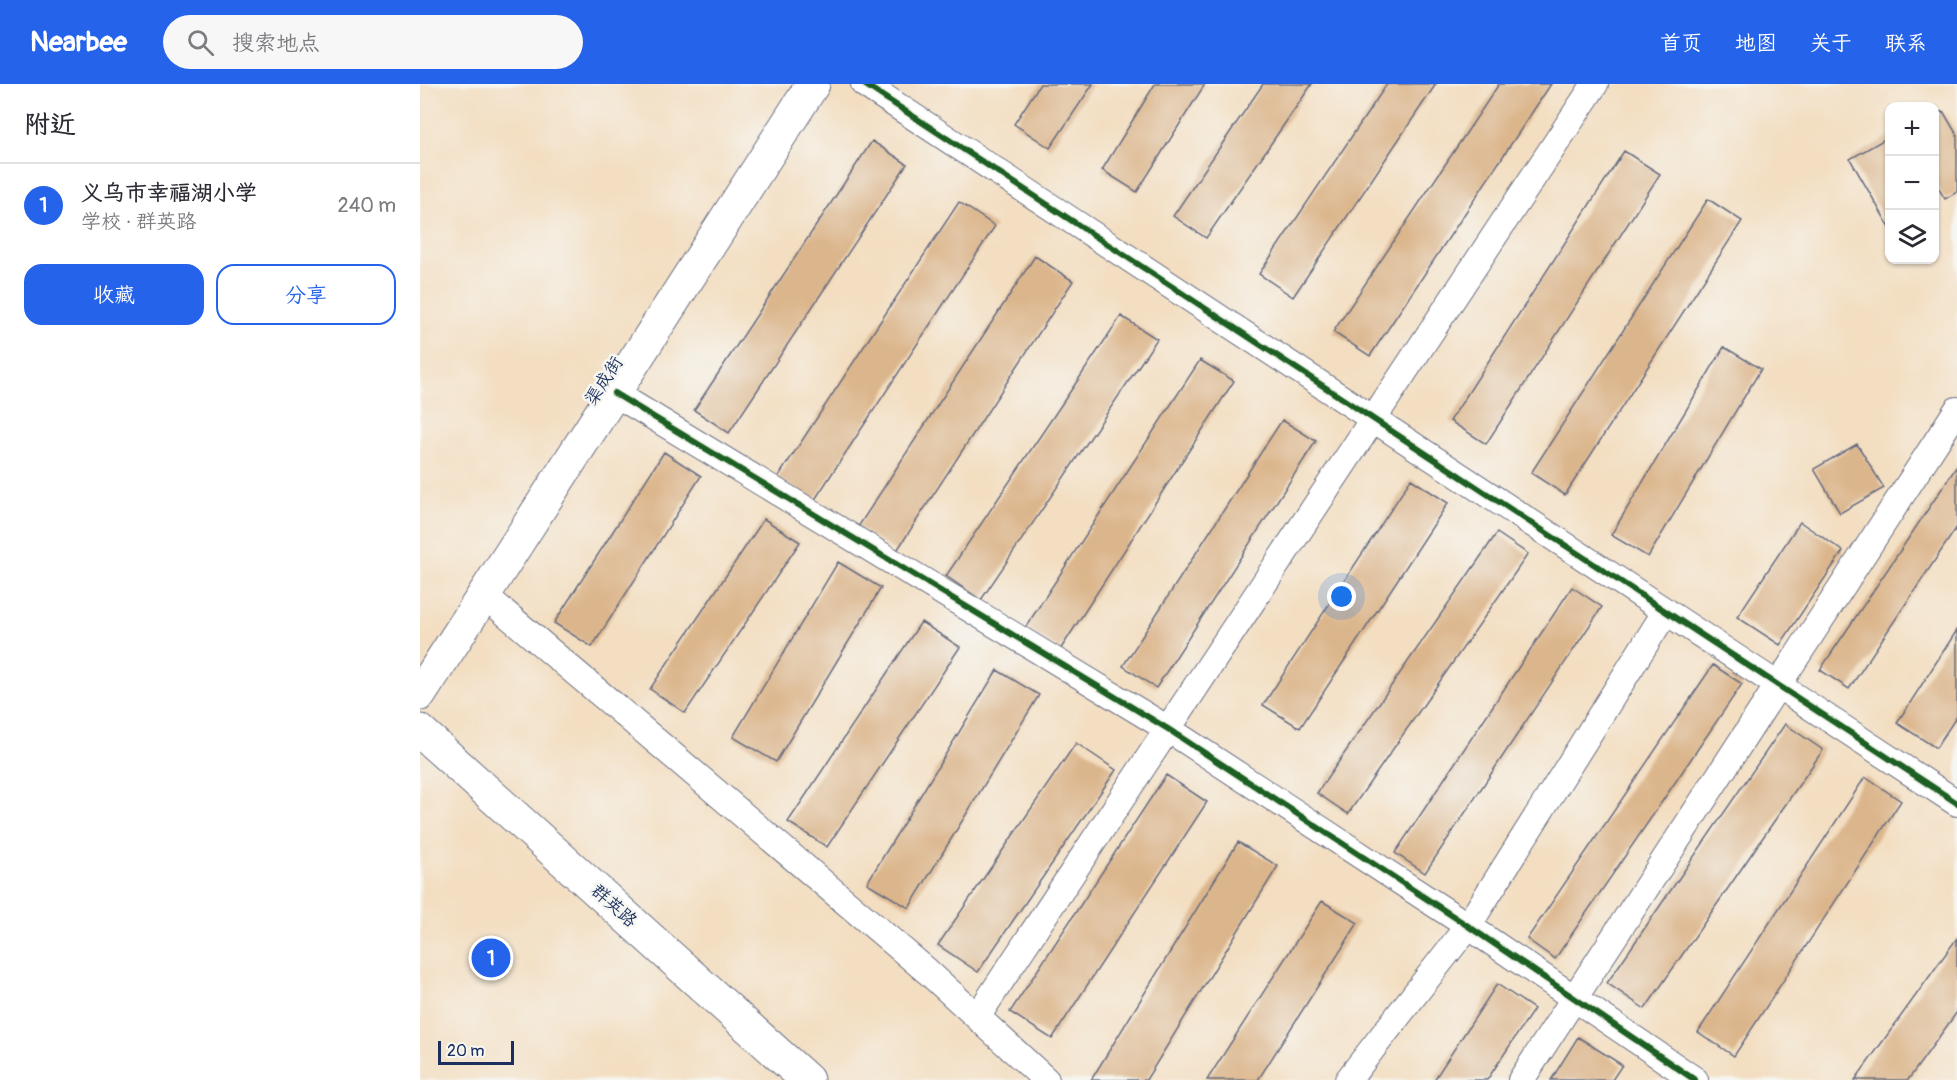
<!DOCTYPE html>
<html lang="zh">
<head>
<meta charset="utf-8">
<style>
  body { margin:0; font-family:Pangolin,"LXGW WenKai TC",sans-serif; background:#f7f7f7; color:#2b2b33 }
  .controls { position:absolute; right:18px; top:18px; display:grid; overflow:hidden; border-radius:12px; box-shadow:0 2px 4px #0004 }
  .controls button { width:54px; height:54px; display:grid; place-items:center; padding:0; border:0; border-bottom:2px solid #e1e1e2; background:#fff; color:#2b2b33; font:30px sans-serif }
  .scale { position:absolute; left:18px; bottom:15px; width:76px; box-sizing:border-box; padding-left:6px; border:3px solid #1b2f5e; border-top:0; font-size:16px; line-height:21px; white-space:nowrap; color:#1b2f5e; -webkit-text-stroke:4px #f6f6f2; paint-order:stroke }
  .you { position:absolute; left:922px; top:513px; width:21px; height:21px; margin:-15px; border:4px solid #fff; border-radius:50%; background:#1a73e8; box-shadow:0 0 0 9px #1a73e833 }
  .badge { display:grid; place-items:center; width:39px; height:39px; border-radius:50%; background:#2563eb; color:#fff; font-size:20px; font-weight:700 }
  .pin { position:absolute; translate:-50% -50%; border:3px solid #fff; box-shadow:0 2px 6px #0006 }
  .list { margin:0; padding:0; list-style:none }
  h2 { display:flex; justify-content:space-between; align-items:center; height:78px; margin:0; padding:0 24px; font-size:26px }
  h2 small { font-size:20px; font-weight:400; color:#7c7c81 }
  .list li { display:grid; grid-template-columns:39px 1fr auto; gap:18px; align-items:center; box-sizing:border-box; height:84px; padding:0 24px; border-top:2px solid #e1e1e2 }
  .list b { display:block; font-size:22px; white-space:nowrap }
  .list p { margin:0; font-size:20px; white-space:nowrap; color:#7c7c81 }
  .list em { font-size:20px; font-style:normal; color:#7c7c81 }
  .actions { display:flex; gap:12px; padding:18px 24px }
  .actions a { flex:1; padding:14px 0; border:2px solid #2563eb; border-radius:18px; text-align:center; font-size:21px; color:#2563eb }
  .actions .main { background:#2563eb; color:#fff }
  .icon { flex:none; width:33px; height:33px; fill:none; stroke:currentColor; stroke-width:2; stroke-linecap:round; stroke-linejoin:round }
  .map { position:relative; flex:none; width:1537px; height:996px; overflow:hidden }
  header { display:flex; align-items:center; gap:36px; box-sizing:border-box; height:84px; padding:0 30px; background:#2563eb; color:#fff }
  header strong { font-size:28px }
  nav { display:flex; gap:33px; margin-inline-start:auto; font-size:21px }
  .search { width:420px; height:54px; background:#f7f7f7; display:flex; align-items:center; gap:15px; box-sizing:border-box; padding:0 21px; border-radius:33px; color:#7c7c81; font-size:22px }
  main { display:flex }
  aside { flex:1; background:#fff }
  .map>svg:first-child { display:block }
</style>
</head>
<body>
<header>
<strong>Nearbee</strong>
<div class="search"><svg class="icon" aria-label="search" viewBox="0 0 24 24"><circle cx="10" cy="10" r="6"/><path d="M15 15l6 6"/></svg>搜索地点</div>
<nav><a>首页</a><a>地图</a><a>关于</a><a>联系</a></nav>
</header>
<main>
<aside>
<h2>附近<small></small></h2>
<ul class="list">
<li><span class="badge">1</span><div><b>义乌市幸福湖小学</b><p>学校 · 群英路</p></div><em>240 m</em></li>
</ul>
<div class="actions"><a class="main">收藏</a><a>分享</a></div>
</aside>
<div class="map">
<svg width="1537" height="996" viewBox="0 0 1537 996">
  <rect width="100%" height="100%" fill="#f6f6f2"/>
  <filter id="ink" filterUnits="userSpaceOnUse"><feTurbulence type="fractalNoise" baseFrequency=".0167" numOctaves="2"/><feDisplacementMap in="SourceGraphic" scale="12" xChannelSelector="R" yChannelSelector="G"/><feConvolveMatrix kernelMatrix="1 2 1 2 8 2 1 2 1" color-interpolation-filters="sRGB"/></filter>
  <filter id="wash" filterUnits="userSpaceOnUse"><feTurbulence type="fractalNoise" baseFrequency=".008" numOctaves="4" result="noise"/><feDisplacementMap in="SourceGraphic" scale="24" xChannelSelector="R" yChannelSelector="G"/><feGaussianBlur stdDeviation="1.35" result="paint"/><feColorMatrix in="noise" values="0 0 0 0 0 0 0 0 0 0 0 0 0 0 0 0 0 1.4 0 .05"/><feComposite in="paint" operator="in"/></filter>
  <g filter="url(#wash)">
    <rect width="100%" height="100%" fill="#f3dec1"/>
    <g id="blocks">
      <path fill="#dbb58b" d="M 620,0 L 673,0 L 630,64 L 594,40 Z
        M 735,0 L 785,0 L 717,108 L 682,86 Z
        M 843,0 L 892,0 L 786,154 L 753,132 Z
        M 967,0 L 1016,0 L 873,213 L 839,190 Z
        M 1079,0 L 1131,0 L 950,272 L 913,248 Z
        M 1523,27 L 1537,51 L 1537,108 L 1525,115 L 1514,97 L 1514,32 Z
        M 1470,52 L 1470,144 L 1430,75 Z
        M 452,57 L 487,80 L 309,349 L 274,326 Z
        M 1204,67 L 1240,90 L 1066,360 L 1030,337 Z
        M 1288,115 L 1322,137 L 1145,411 L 1111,389 Z
        M 539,118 L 575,142 L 394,417 L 358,393 Z
        M 615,172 L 653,197 L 476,468 L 438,443 Z
        M 701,232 L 737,255 L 561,516 L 526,492 Z
        M 1304,263 L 1341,285 L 1228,473 L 1191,451 Z
        M 780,276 L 814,297 L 640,566 L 605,544 Z
        M 862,336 L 896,357 L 736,604 L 703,582 Z
        M 1437,360 L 1464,404 L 1420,429 L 1394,385 Z
        M 244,368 L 281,392 L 172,563 L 134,539 Z
        M 1537,382 L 1537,443 L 1429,605 L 1400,586 Z
        M 991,395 L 1028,419 L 880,644 L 843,621 Z
        M 344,435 L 380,458 L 265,629 L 230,605 Z
        M 1380,438 L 1423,467 L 1360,561 L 1317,533 Z
        M 1077,449 L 1108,470 L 928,730 L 897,709 Z
        M 418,478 L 461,504 L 356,678 L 313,653 Z
        M 1152,503 L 1182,523 L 1005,789 L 975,769 Z
        M 501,538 L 540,563 L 407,763 L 368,738 Z
        M 1537,546 L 1537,632 L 1516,664 L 1477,639 Z
        M 1293,581 L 1322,600 L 1135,875 L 1107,855 Z
        M 577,586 L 619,611 L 489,824 L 447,799 Z
        M 1365,640 L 1403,666 L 1225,925 L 1187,899 Z
        M 656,659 L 696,686 L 558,888 L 518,861 Z
        M 746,691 L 787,718 L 632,955 L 590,928 Z
        M 1445,693 L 1481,717 L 1314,972 L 1278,948 Z
        M 818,758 L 858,782 L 726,996 L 671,996 Z
        M 902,817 L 938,839 L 838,996 L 787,996 Z
        M 1537,854 L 1537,928 L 1488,996 L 1435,996 Z
        M 1077,900 L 1114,925 L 1067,996 L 1014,996 Z
        M 1158,953 L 1202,981 L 1192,996 L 1131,996 Z"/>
    </g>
  </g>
  <g filter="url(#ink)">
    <use href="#blocks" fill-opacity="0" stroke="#676c81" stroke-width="1.5"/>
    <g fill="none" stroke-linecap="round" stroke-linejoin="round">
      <defs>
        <path id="minor" d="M 444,0 L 1537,719
          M 194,309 L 748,645 L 1048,842 L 1275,996
          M 64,511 L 507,887 L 626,996
          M 557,933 L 1175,0
          M 928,996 L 1048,842 L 1246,527
          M 1101,996 L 1537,326"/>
        <path id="tertiary" d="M 0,610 L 393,0
          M 0,647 L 387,996"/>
      </defs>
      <use href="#minor" stroke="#676c81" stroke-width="28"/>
      <use href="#tertiary" stroke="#676c81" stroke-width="35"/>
      <use href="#minor" stroke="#fff" stroke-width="26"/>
      <use href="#tertiary" stroke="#fff" stroke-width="33"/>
      <defs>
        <path id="cycleway" d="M 444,0 L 1537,719
          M 194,309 L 748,645 L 1048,842 L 1275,996"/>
      </defs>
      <use href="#cycleway" stroke="#f6f6f2" stroke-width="10"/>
      <use href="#cycleway" stroke="#1b5e20" stroke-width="6"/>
    </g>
  </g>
  <g text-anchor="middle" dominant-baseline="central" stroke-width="5" stroke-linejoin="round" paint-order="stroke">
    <g font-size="18" fill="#1b2f5e" stroke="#f6f6f2">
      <text transform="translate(184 297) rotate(-57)">渠成街</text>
      <text transform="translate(194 822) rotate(42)">群英路</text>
    </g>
  </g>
</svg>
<div class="controls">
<button>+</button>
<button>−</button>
<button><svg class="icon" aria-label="layers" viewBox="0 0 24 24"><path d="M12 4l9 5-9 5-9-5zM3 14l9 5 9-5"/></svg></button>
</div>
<div class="scale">20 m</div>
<div class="you"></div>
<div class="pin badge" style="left:71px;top:874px">1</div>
</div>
</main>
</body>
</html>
